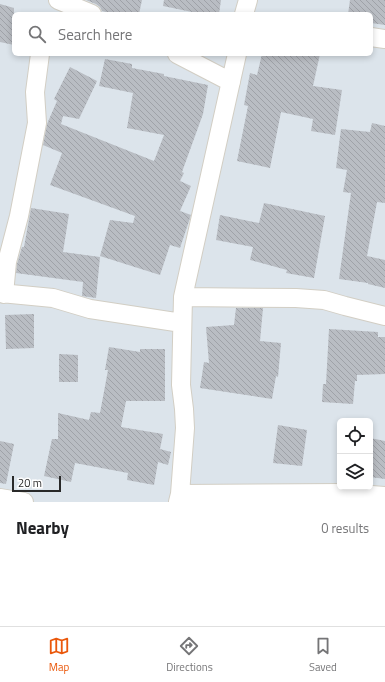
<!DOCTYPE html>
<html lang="en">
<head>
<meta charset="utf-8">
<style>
  body { margin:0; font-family:"Titillium Web",sans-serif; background:#f6f6f6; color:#202124 }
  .controls { position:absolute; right:12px; bottom:12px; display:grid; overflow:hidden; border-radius:6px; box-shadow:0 2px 6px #0003 }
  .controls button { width:36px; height:36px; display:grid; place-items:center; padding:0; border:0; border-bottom:1px solid #e0e0e0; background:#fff; color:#202124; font:20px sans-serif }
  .scale { position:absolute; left:12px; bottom:10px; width:49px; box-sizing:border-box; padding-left:4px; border:2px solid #292929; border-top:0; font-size:11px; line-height:14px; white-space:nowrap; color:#292929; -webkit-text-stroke:3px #fff; paint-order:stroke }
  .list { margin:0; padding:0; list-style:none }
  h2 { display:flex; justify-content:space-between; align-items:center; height:52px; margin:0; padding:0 16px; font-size:17px }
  h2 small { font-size:13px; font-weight:400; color:#757577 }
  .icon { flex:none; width:22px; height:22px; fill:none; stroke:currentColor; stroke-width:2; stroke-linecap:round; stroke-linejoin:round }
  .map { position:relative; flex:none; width:385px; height:502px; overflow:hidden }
  .search { position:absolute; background:#fff; box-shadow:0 2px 6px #0003; left:12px; right:12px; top:12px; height:44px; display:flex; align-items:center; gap:10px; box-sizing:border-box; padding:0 14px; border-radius:6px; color:#757577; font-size:15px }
  .sheet { height:124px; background:#fff }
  nav { display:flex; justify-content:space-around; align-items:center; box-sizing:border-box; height:56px; border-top:1px solid #e0e0e0; background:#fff; font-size:11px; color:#757577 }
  nav a { display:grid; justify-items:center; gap:2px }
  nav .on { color:#ea580c }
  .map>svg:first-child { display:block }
</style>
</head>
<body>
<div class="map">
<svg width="385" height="502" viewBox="0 0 385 502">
  <defs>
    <pattern id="building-back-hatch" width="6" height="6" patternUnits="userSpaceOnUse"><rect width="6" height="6" fill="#b9bdc3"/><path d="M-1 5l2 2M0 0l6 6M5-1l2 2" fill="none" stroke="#9fa2a8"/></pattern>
  </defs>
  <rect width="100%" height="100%" fill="#dce4eb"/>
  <path fill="url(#building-back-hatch)" d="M 86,0 L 142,0 L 139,14 L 114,14 L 102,11 L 100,7 L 96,4 Z
    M 164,0 L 221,0 L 219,14 L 192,14 L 192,12 L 163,6 Z
    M 350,0 L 385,0 L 385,25 L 371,23 L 371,14 L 348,14 Z
    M 0,4 L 14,8 L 14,45 L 0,42 Z
    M 262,54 L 320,54 L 313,86 L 342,90 L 335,135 L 311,131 L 313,119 L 281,112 L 270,168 L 237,161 L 248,106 L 244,105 L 250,73 L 257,75 Z
    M 105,59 L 132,64 L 132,68 L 164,74 L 164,76 L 208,85 L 203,114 L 182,172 L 184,173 L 180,181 L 191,186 L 180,211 L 191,215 L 180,248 L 170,245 L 160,275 L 100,256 L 110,220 L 133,223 L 135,216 L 50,185 L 62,153 L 43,145 L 47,124 L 57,101 L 54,99 L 70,67 L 97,81 L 79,119 L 63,116 L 61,124 L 154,161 L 164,135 L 127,128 L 133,93 L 99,86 Z
    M 372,123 L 385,126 L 385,203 L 377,202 L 367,256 L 385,260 L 385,288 L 368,284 L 368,283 L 339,279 L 351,193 L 343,192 L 347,170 L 336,168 L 341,129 L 370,132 Z
    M 264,203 L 325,216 L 314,278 L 286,273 L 287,270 L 250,260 L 253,247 L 216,240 L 220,215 L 259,223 Z
    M 31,208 L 69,214 L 63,252 L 100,257 L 96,298 L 82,296 L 83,282 L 16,273 L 17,264 L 22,247 L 24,247 Z
    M 236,308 L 263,308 L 260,341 L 281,343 L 278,377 L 276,376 L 272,399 L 200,388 L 204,362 L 209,363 L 206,327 L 234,325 Z
    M 34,314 L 34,348 L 6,349 L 5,315 Z
    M 329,329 L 378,332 L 378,337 L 385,337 L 385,374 L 357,375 L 357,381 L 355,381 L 353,404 L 322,402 L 323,384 L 326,384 Z
    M 109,347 L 140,352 L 140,349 L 165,349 L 165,401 L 126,401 L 121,427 L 163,434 L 160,449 L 171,452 L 168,465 L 158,462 L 154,485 L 127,480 L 128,473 L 75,463 L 71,482 L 44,476 L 52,439 L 58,439 L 58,413 L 89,420 L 91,412 L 100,413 L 108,370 L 105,370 Z
    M 59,354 L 78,355 L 78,382 L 59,382 Z
    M 278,425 L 307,430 L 302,466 L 273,463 Z
    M 370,438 L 385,441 L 385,479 L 370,477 Z
    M 0,441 L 14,444 L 6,484 L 0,483 Z"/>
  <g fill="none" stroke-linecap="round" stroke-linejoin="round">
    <defs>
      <path id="street" d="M 58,0 L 92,14
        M 244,14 L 248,0
        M 371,37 L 385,39
        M 177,54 L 231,82
        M 0,293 L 53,298 L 90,309 L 182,323
        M 4,294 L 7,262 L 19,216 L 37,123 L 35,92 L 40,54
        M 183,297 L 296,298 L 324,300 L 345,306 L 385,316
        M 180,494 L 345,493 L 385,496
        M 0,498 L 24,502
        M 178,502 L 180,494 L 185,428 L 184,409 L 181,385 L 183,297 L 237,54"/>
    </defs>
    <use href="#street" stroke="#d2cec4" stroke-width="20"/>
    <use href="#street" stroke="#fff" stroke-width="18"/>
  </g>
</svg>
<div class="controls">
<button><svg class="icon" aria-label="locate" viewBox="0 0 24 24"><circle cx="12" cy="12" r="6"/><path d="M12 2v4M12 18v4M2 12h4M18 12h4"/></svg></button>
<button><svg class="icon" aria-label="layers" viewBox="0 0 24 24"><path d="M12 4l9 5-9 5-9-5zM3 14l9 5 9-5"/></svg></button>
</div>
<div class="scale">20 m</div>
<div class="search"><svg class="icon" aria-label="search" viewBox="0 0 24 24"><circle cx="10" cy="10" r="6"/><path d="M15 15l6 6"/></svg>Search here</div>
</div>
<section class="sheet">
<h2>Nearby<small>0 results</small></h2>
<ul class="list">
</ul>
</section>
<nav>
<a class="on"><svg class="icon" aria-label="map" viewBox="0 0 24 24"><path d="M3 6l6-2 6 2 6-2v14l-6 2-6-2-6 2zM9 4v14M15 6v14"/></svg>Map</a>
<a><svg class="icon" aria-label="directions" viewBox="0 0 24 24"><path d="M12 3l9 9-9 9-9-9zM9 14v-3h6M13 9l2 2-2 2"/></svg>Directions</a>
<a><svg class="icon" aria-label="saved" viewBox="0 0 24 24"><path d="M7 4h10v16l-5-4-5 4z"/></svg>Saved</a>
</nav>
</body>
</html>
